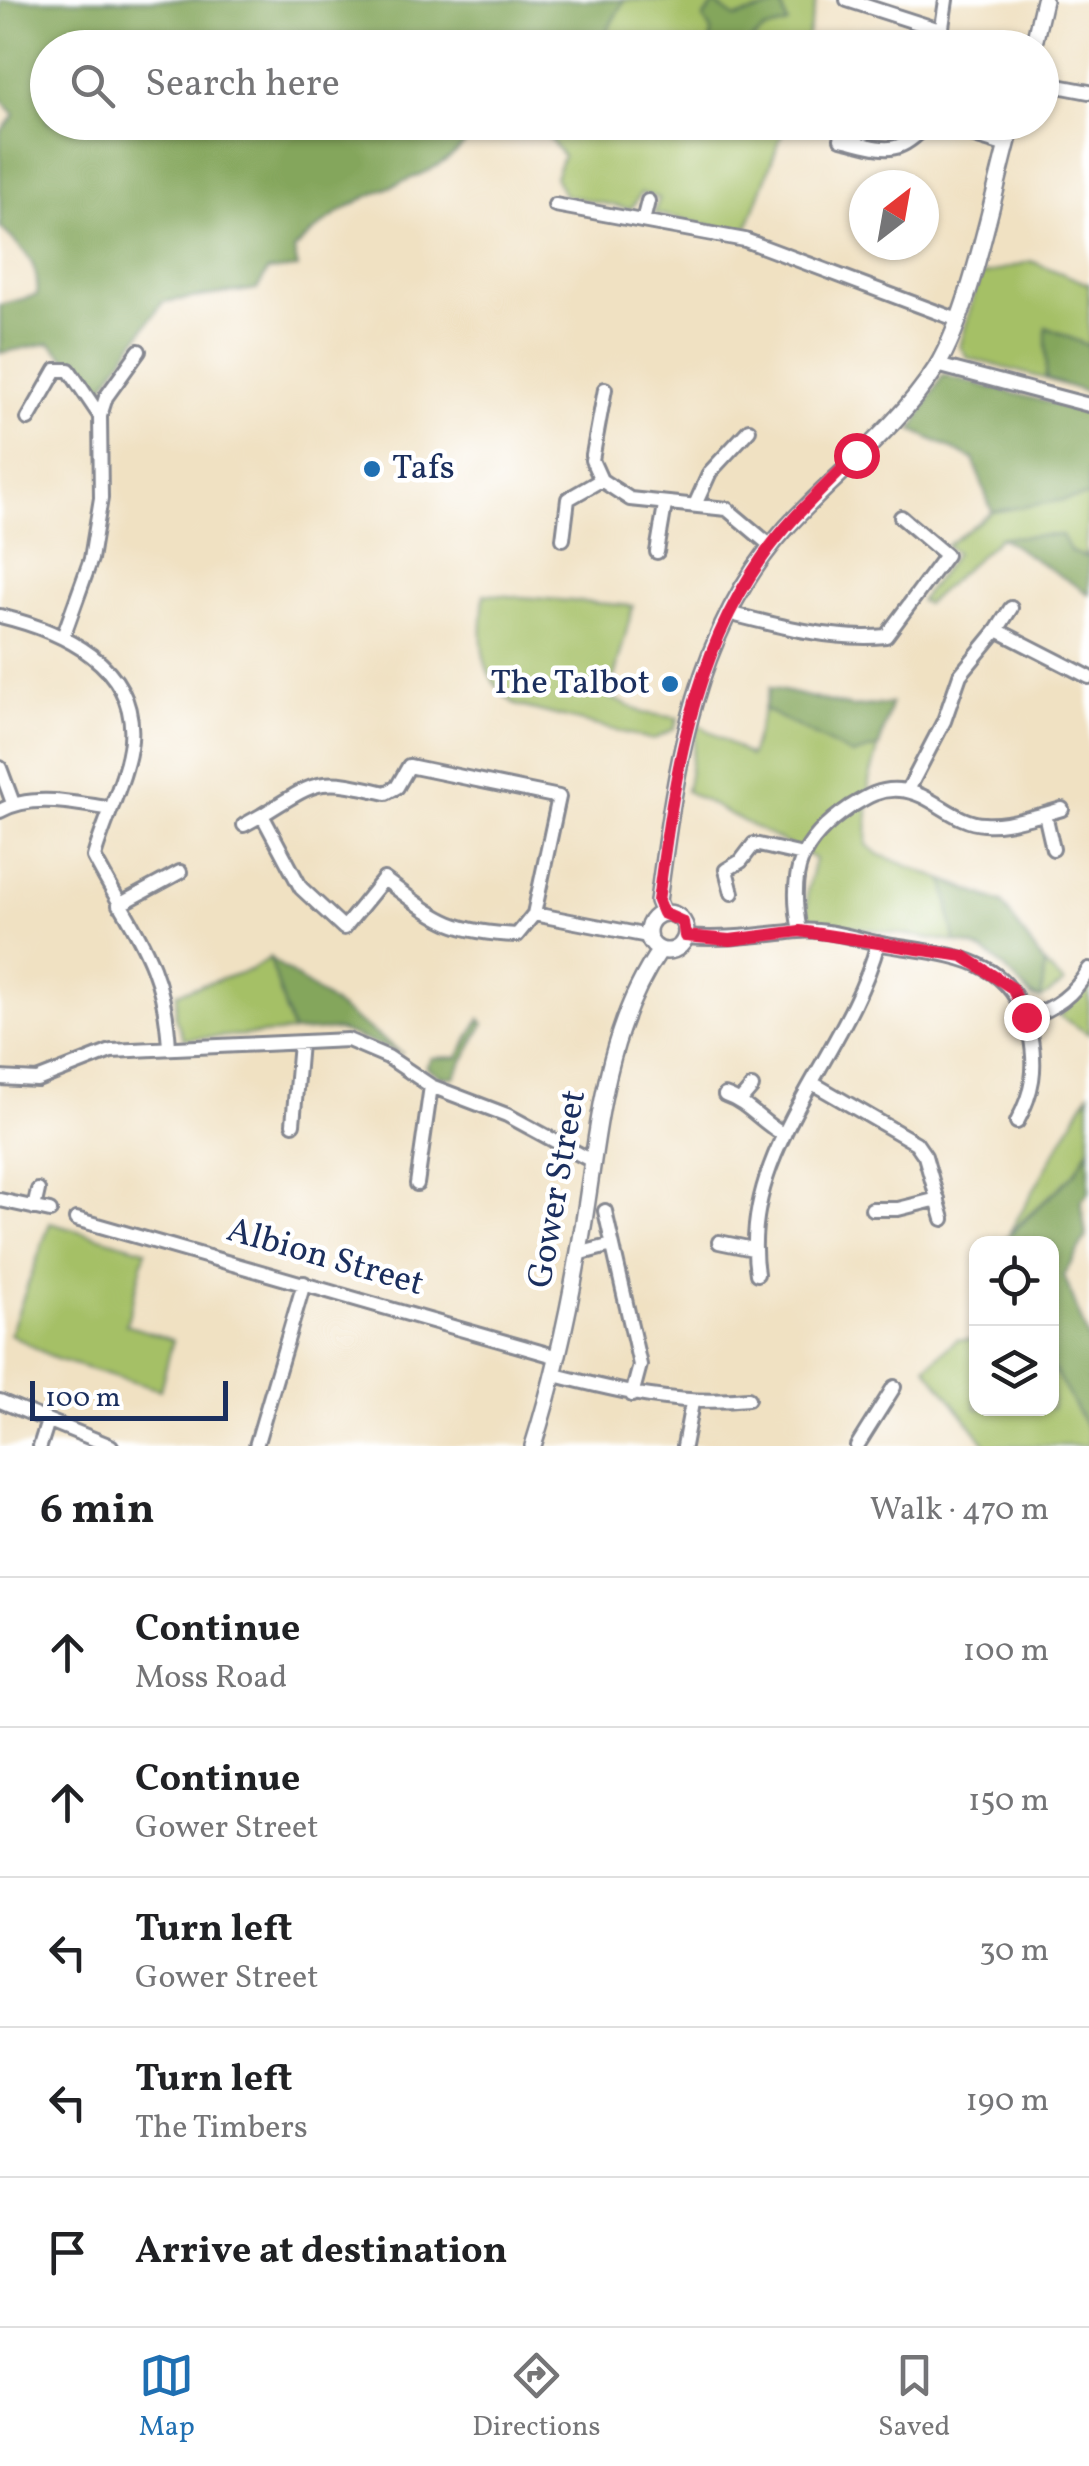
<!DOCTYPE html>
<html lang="en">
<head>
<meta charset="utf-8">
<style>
  body { margin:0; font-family:Vollkorn,serif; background:#f2f2f2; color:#202124 }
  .controls { position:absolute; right:30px; bottom:30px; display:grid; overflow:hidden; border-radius:20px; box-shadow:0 2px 8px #0004 }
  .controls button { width:90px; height:90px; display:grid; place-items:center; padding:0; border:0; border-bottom:2px solid #e0e0e0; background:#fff; color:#202124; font:50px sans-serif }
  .compass { position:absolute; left:849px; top:170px; width:90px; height:90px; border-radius:50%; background:#fff; box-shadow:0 2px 8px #0004; rotate:31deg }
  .scale { position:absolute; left:30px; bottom:25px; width:198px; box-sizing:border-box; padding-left:10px; border:5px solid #1b2f5e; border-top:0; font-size:28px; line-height:35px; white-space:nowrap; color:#1b2f5e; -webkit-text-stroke:8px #fff; paint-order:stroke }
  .stop { position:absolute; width:30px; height:30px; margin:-22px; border:8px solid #e11d48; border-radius:50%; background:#fff }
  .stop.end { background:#e11d48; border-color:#fff; box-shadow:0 2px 10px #0008 }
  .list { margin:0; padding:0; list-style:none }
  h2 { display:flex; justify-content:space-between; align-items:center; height:130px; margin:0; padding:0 40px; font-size:42px }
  h2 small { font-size:32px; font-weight:400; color:#757577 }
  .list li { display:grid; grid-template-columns:65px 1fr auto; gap:30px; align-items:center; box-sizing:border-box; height:150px; padding:0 40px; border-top:2px solid #e0e0e0 }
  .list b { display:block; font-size:38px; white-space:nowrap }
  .list p { margin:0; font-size:32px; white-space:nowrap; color:#757577 }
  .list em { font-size:32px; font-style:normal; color:#757577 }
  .icon { flex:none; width:55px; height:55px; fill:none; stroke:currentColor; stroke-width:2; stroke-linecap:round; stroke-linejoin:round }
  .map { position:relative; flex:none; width:1089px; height:1446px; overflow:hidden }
  .search { position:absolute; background:#fff; box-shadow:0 2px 8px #0004; left:30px; right:30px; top:30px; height:110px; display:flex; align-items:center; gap:25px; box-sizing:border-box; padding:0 35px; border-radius:55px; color:#757577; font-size:38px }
  .sheet { height:880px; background:#fff }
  nav { display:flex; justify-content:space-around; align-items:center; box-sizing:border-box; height:140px; border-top:2px solid #e0e0e0; background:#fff; font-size:28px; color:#757577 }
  nav a { display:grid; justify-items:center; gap:5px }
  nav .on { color:#1f6fb2 }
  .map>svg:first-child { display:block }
</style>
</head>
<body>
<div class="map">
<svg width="1089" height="1446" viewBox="0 0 1089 1446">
  <rect width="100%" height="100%" fill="#fff"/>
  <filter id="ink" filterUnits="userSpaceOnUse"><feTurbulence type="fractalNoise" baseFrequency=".01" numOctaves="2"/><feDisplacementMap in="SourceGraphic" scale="20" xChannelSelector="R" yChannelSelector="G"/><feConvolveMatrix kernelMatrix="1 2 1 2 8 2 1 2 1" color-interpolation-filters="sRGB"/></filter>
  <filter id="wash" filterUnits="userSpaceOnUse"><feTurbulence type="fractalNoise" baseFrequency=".0048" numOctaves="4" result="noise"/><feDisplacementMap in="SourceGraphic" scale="40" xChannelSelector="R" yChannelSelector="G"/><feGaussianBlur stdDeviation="2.25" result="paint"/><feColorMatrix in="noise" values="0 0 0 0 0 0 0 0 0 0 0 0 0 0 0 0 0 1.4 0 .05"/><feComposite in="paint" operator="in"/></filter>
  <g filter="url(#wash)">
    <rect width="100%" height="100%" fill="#f0e1c2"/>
    <path fill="#a5c066" stroke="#607862" stroke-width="2.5" d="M 624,0 L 814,0 L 816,2 L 805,47 L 598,48 Z
      M 538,123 L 786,123 L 745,234 L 654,213 L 659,198 L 641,193 L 631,209 L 564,195 L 555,177 L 563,156 Z
      M 1031,261 L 1089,284 L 1089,346 L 1047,328 L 1046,379 L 968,358 L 960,347 L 979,276 Z
      M 1082,494 L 1089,496 L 1085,557 L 1000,537 L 926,604 L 920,601 L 956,553 L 946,546 L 992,512 Z
      M 484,594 L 633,606 L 609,697 L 644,713 L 678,718 L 674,729 L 653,740 L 516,705 C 476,677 480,638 484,594 Z
      M 770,688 L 852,707 L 891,704 L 869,781 L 867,845 L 880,855 L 1002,903 L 1034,955 L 1064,983 L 1041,999 L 1031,997 L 1001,961 L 974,945 L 808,920 L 807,892 L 815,859 L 686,791 L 698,724 L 750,756 Z
      M 270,958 L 292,1032 L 184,1039 L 175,1017 L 177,993 L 250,970 Z
      M 1089,987 L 1089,1034 L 1059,1016 Z
      M 1089,1093 L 1089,1148 L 1075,1173 L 1009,1233 Z
      M 50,1223 L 146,1250 L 126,1325 L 173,1340 L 160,1390 L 56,1359 L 10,1334 Z
      M 957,1339 L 976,1340 L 976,1408 L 1052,1408 L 1052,1366 L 1089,1432 L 1089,1446 L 987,1446 L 926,1367 Z"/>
    <path fill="#84a65b" stroke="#506a5c" stroke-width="2.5" d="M 0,0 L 624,0 L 598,47 L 48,48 L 48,122 L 477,123 C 459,167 411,177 371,195 C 342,208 316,228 294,250 L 298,268 L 268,271 L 257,289 L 163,302 L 99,392 L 50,343 L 0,353 L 0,305 L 37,295 C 40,262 22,248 0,227 L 0,132 L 15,115 L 0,98 Z
      M 715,4 L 735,18 L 781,5 L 788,24 L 765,30 L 744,47 L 710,47 L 711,30 L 703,18 Z
      M 1046,327 L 1089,346 L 1089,393 L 1046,379 Z
      M 943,375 L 1089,413 L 1089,496 L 992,512 L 973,459 L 912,430 Z
      M 1062,535 L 1071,552 L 1085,557 L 1089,553 L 1089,594 L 1000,537 Z
      M 770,688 L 852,707 L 891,704 L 879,747 L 852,755 L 764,709 Z
      M 944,880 L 1002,903 L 1045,965 L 1041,999 C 1017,994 1005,949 955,942 Z
      M 270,958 L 403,1054 L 338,1030 L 292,1032 Z
      M 480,1019 L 484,1024 L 454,1077 L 442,1077 L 426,1067 L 431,1058 L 458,1057 Z
      M 1089,1148 L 1089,1192 L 1081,1201 L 1086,1237 L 1064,1275 L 1089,1341 L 1089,1432 L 1052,1366 L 1052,1244 L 1001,1243 L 1075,1173 Z"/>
  </g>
  <g filter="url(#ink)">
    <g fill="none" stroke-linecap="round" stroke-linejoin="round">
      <defs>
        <path id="minor" d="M 847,0 L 943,31
          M 939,48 L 946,0
          M 1042,83 L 1089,92
          M 945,122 L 951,129 L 1007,146
          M 841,139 C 884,149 897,159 929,122
          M 555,205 L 745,240 L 958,320
          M 643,221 L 648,201
          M 937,365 L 1089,405
          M 605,389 L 592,460 L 601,480 L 630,499 L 727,509 L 771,546
          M 28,419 L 56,370 L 69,370 L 100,416
          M 695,505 L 710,472 L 749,430
          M 563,539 L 568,499 L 601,480
          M 657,552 L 665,505
          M 728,613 C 778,626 835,641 886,636 L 946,555 L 901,517
          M 0,616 C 63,631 137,665 131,740 C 128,776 104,820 94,857 C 132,930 165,962 169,1048
          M 997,630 L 1011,608
          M 63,637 L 91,559 L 101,498 L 100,416 L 106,397 L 139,351
          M 0,768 L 13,803
          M 908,790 L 944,721 L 960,675 L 997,630 L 1089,677
          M 0,811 C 31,793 73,803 107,808
          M 1045,814 L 1062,809
          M 262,815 C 320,779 319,777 386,793 L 397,787 L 409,766 L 559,797 L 534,914
          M 244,825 L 262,815 L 301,888 L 344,928 L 384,879 C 438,919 448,932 517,935 L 534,914 L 648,936
          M 732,893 L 726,870 L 741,861 L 754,844 L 803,855
          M 119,905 L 180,872
          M 800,931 C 788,872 800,841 850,807 C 866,797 880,788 900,790 C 931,792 953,823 984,824 C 1004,826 1026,818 1045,814 L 1053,849
          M 685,937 C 726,940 759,935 799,931 C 826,928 855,939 882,944 C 948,956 1013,953 1030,1034 C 1037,1068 1033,1092 1017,1122
          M 1027,1017 C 1055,1009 1074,995 1089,969
          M 0,1078 L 37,1080 L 111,1051 L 348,1040 L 388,1057 L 431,1086 L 507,1115 L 590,1160
          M 814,1084 L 916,1143 L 925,1156 L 943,1219
          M 725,1095 C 747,1102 762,1123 784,1135
          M 741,1100 L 752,1087
          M 293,1124 L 300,1043
          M 417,1184 L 431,1086
          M 0,1200 L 50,1211
          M 34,1208 L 38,1190
          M 872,1209 L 898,1209 L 938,1199
          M 605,1211 L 640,1365 L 632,1395
          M 76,1219 L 558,1357
          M 719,1242 L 753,1249
          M 578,1254 L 612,1245
          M 757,1274 C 738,1152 848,1055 878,943
          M 555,1375 C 621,1392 679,1406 748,1399
          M 0,1401 L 111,1446
          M 40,1446 L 48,1421
          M 256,1446 L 304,1283
          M 684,1446 L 692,1403
          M 857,1446 L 894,1387"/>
        <path id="tertiary" d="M 1033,48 L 1044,0
          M648 932a19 19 0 1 1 38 0a19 19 0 1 1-38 0Z
          M 663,913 L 658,901 C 676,768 693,632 786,528 C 835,474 897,429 936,368 C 972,309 993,192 1013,122
          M 533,1446 C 556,1373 572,1297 584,1221 C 599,1127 605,1030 660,950"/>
      </defs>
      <use href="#minor" stroke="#868890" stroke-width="18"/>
      <use href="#tertiary" stroke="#868890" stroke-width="20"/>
      <use href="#minor" stroke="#fff" stroke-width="12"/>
      <use href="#tertiary" stroke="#fff" stroke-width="15"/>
    </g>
  </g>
  <g fill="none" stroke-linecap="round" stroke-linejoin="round" filter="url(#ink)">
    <path stroke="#e11d48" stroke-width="12" d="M 856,455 C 824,488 788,520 762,558 C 690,661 674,780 658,901 L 663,913 L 683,922 L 685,936 L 730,940 L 800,931 L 963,956 L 1012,988 L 1026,1017"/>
  </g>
  <g fill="#1f6fb2" stroke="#fff" stroke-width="4">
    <circle cx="372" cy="469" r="10"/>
    <circle cx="670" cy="684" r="10"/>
  </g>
  <g text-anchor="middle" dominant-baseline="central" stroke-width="9" stroke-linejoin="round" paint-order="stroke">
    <g font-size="35" fill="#1b2f5e" stroke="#fff" text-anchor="start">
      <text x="392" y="469">Tafs</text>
      <text x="650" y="684" text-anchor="end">The Talbot</text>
    </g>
    <g font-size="35" fill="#1b2f5e" stroke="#fff">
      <text transform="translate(558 1189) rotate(-80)">Gower Street</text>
      <text transform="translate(325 1258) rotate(16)">Albion Street</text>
    </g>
  </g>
</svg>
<div class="controls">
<button><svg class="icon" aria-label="locate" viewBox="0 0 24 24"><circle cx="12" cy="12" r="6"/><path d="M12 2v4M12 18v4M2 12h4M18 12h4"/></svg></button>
<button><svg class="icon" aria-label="layers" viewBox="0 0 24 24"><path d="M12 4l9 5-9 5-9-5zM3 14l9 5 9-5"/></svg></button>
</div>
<svg class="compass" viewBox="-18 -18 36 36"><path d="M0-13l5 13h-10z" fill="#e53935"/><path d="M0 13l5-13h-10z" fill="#757577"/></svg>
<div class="scale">100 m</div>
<div class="stop" style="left:856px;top:455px"></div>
<div class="stop end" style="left:1026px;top:1017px"></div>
<div class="search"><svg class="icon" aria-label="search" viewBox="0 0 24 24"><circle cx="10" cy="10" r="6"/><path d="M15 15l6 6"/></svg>Search here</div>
</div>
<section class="sheet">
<h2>6 min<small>Walk · 470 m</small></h2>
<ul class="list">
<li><svg class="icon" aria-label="ahead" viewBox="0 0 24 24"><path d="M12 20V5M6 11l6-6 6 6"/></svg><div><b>Continue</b><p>Moss Road</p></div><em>100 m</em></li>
<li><svg class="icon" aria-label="ahead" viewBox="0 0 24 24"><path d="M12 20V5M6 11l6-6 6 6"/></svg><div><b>Continue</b><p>Gower Street</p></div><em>150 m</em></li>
<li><svg class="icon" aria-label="left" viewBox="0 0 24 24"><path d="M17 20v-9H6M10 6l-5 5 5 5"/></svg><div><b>Turn left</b><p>Gower Street</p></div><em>30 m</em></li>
<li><svg class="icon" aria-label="left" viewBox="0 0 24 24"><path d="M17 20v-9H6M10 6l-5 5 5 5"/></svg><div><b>Turn left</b><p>The Timbers</p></div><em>190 m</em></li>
<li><svg class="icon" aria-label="arrive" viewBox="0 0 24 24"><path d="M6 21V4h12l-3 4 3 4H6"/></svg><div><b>Arrive at destination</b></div></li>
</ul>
</section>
<nav>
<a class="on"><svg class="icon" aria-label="map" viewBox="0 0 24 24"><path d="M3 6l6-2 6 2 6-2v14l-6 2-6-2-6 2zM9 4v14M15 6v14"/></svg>Map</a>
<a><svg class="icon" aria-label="directions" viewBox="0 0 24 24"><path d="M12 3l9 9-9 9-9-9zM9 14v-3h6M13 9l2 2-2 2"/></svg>Directions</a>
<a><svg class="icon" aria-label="saved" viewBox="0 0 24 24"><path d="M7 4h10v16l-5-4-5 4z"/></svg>Saved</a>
</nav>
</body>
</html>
